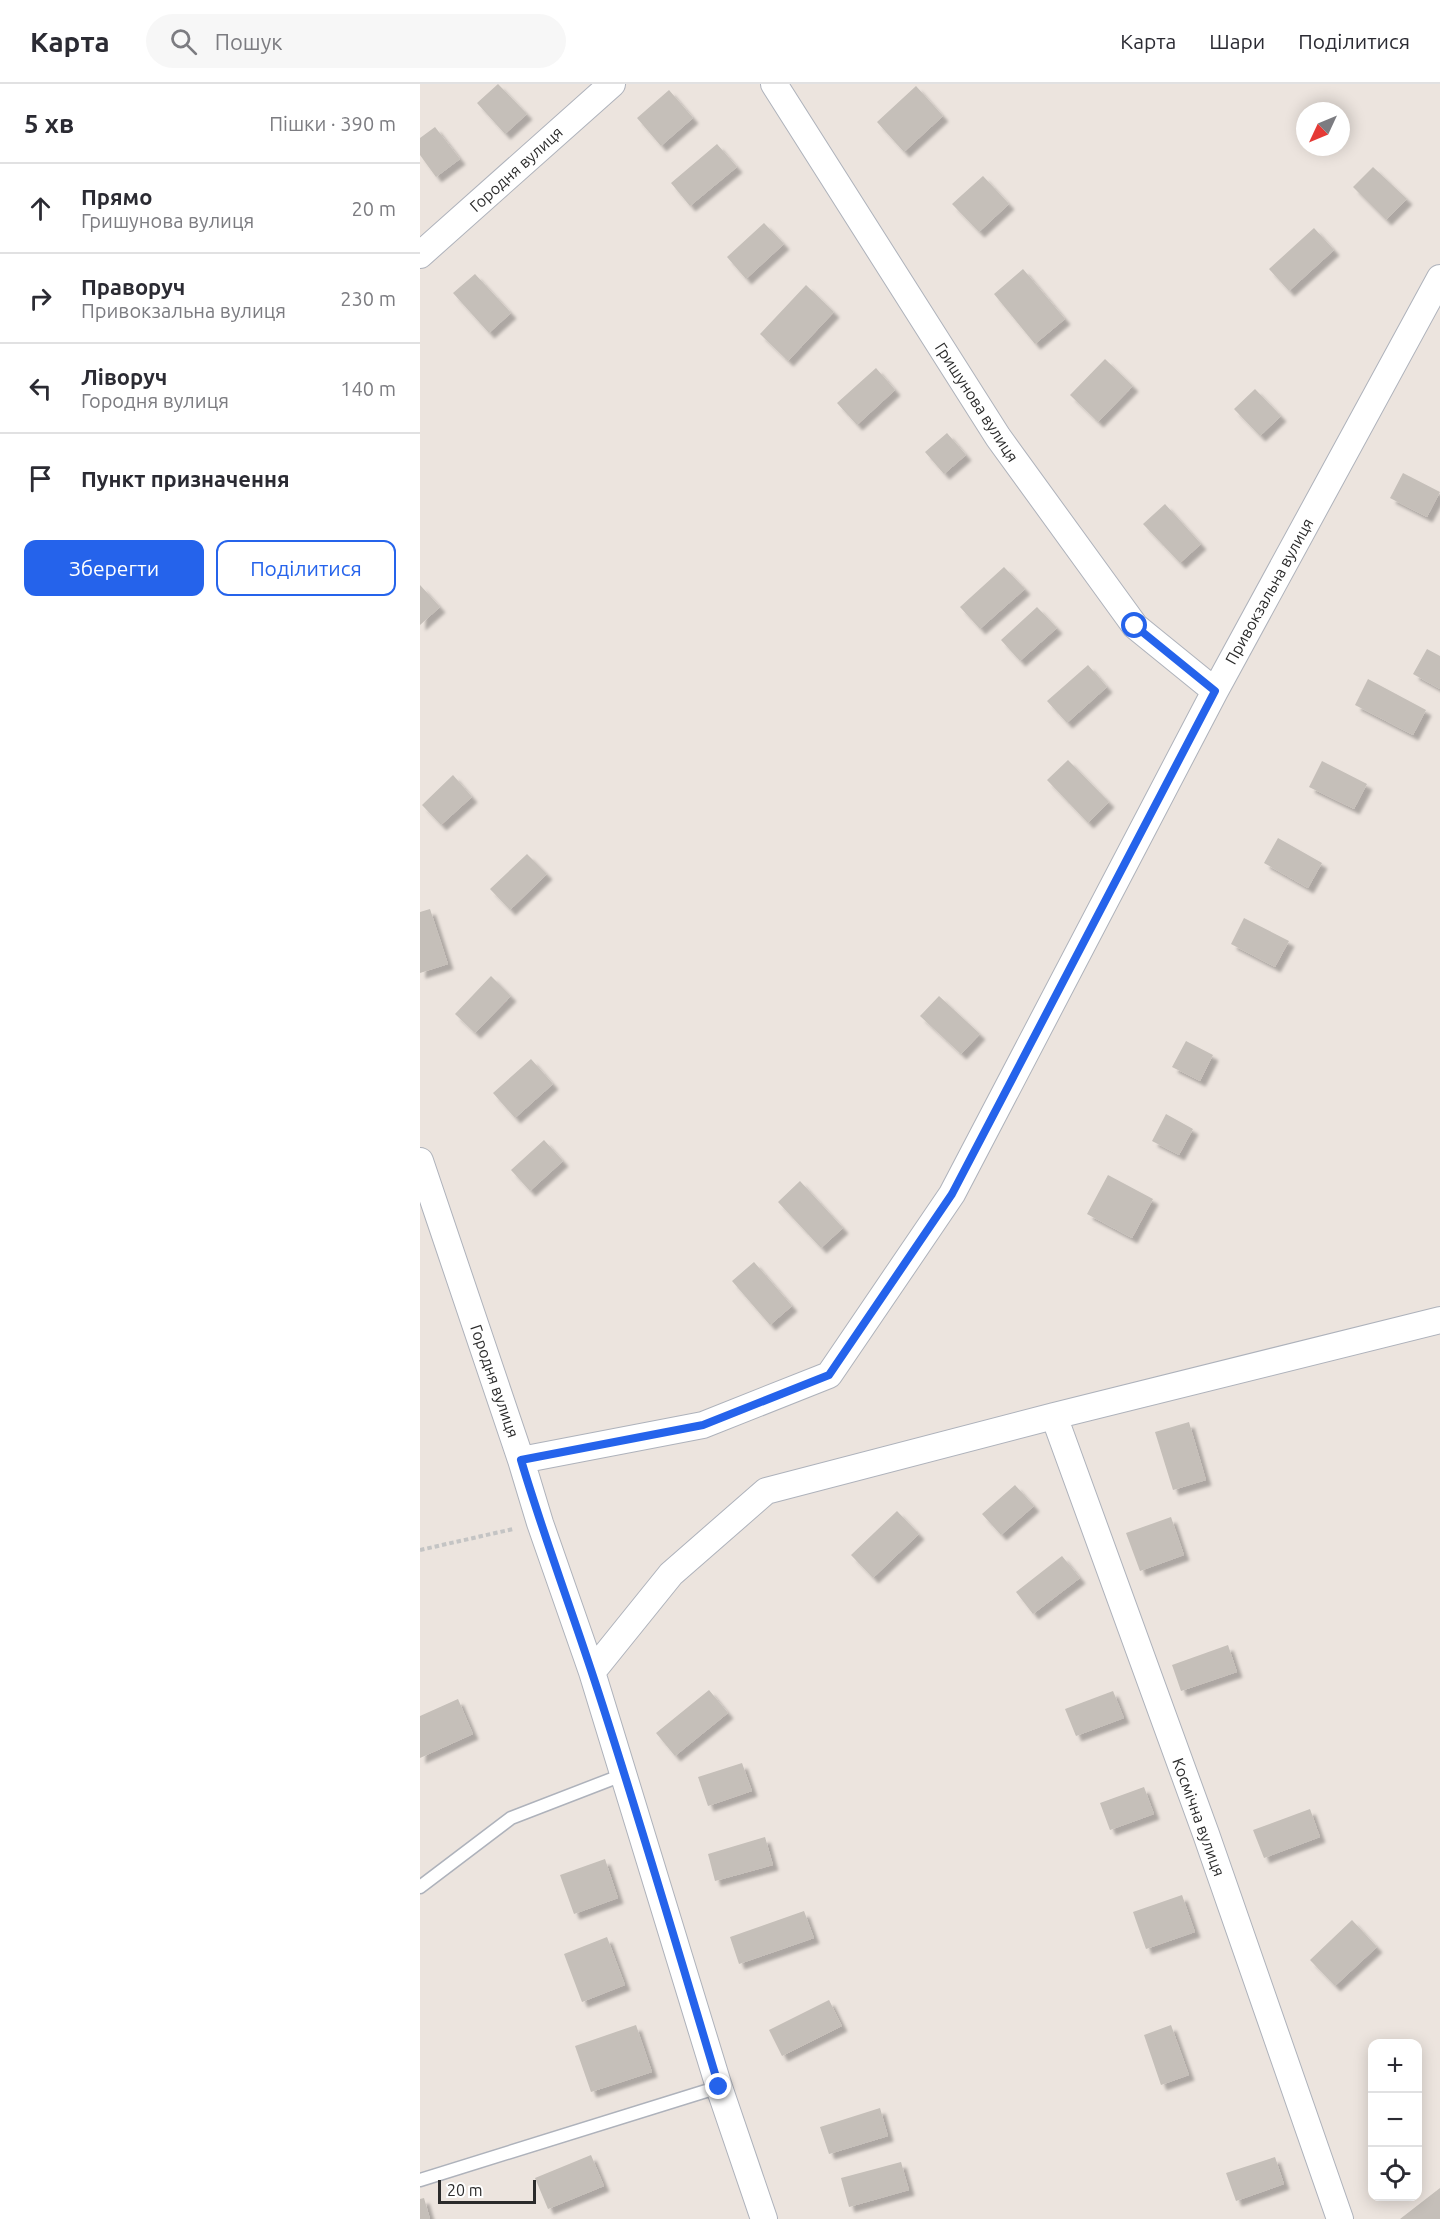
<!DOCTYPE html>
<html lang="uk">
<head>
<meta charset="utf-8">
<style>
  body { margin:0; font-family:Ubuntu,sans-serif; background:#f7f7f7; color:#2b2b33 }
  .controls { position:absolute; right:18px; bottom:18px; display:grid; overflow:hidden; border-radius:12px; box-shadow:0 3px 15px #0003 }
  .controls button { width:54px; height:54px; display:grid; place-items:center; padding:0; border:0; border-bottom:2px solid #e1e1e2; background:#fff; color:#2b2b33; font:30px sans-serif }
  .compass { position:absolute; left:876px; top:18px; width:54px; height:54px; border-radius:50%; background:#fff; box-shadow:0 3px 15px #0003; rotate:226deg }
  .scale { position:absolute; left:18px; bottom:15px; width:98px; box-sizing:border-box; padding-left:6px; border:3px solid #2b2b2b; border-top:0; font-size:16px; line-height:21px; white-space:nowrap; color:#2b2b2b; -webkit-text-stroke:4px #fff; paint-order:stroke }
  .stop { position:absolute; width:18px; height:18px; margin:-14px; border:4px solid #2563eb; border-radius:50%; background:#fff }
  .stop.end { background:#2563eb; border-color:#fff; box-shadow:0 2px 6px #0008 }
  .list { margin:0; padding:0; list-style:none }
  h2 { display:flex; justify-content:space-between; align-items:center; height:78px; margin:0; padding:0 24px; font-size:26px }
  h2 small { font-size:20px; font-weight:400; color:#7c7c81 }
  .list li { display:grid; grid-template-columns:39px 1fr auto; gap:18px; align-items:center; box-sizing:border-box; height:90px; padding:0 24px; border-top:2px solid #e1e1e2 }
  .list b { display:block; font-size:22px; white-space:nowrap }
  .list p { margin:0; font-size:20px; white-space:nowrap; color:#7c7c81 }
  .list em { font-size:20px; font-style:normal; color:#7c7c81 }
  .actions { display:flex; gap:12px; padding:18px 24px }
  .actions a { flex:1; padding:14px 0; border:2px solid #2563eb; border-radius:12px; text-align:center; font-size:21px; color:#2563eb }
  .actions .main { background:#2563eb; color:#fff }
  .icon { flex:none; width:33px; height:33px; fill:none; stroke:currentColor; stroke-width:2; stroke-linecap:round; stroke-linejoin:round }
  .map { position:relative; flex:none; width:1020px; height:2135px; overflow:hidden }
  header { display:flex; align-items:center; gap:36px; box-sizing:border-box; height:84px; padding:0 30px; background:#fff; border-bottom:2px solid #e1e1e2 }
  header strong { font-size:28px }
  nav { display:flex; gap:33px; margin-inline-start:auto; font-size:21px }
  .search { width:420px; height:54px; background:#f7f7f7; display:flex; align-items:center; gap:15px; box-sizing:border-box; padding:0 21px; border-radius:33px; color:#7c7c81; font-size:22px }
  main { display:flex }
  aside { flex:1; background:#fff }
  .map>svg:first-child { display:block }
</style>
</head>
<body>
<header>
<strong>Карта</strong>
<div class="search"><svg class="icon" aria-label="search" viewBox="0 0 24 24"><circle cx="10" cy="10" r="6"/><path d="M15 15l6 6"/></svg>Пошук</div>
<nav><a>Карта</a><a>Шари</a><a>Поділитися</a></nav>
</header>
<main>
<aside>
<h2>5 хв<small>Пішки · 390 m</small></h2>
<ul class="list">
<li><svg class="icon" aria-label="ahead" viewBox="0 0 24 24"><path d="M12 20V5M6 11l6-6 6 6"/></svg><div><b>Прямо</b><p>Гришунова вулиця</p></div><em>20 m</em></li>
<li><svg class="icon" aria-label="right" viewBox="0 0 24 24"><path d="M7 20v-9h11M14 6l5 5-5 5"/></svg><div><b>Праворуч</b><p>Привокзальна вулиця</p></div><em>230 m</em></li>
<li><svg class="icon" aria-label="left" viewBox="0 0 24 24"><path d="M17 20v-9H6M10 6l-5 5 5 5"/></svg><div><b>Ліворуч</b><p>Городня вулиця</p></div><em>140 m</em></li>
<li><svg class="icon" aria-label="arrive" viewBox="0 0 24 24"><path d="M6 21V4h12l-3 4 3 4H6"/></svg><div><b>Пункт призначення</b></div></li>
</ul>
<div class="actions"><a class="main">Зберегти</a><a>Поділитися</a></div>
</aside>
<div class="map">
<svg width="1020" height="2135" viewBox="0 0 1020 2135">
  <defs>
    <filter id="shadow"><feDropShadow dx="5.5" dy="5.5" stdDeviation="1.5" flood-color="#0004"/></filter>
  </defs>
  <rect width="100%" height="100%" fill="#ece4de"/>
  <path fill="#c5bfb9" filter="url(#shadow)" d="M 78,0 L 107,30 L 85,50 L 57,19 Z
    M 496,2 L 523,32 L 484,68 L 457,38 Z
    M 249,6 L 273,34 L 241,62 L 217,34 Z
    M 15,43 L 40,75 L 16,93 L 0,71 L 0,54 Z
    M 297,60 L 317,83 L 270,122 L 251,99 Z
    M 953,83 L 987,115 L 966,136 L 933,103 Z
    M 563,92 L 589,120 L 559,148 L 532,120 Z
    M 344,139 L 364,160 L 326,195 L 307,173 Z
    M 894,144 L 914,166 L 869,207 L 849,185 Z
    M 603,185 L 645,235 L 615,260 L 574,210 Z
    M 55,190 L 91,229 L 69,249 L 33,209 Z
    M 386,201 L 414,228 L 368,277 L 340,250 Z
    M 685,275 L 713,302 L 678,338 L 650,311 Z
    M 456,284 L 475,306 L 437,341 L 417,319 Z
    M 835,305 L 861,332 L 840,352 L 814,325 Z
    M 527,349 L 546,371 L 524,390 L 505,368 Z
    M 983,389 L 1020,408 L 1007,433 L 970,414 Z
    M 745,420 L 781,460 L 760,479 L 723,440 Z
    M 584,483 L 605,505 L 560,545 L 540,523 Z
    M 0,501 L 20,523 L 0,541 Z
    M 617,523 L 637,544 L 600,577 L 581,556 Z
    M 1007,565 L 1020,572 L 1020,605 L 993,590 Z
    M 668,581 L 687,603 L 647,639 L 627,617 Z
    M 948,595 L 1006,626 L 993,651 L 935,621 Z
    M 648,676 L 689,718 L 668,739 L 627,696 Z
    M 902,677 L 947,700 L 934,725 L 889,703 Z
    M 33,691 L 52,713 L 21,741 L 2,721 Z
    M 858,754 L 902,779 L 888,804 L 844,779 Z
    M 107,770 L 127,790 L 90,826 L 70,805 Z
    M 10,825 L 28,880 L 0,889 L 0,828 Z
    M 824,834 L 869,857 L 855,883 L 811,860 Z
    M 71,892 L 91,912 L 55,949 L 35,930 Z
    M 519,912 L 560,950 L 541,970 L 500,932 Z
    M 766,957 L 793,971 L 780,997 L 752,983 Z
    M 111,975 L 133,1000 L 95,1034 L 73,1009 Z
    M 746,1030 L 773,1045 L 759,1071 L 732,1057 Z
    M 124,1056 L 143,1077 L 110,1107 L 91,1086 Z
    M 688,1091 L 733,1115 L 712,1154 L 667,1130 Z
    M 380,1097 L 423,1144 L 401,1164 L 358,1118 Z
    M 334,1178 L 372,1222 L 350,1241 L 312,1197 Z
    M 769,1338 L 786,1396 L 753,1406 L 735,1348 Z
    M 595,1401 L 614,1422 L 581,1451 L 562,1430 Z
    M 477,1427 L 499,1450 L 453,1494 L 431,1471 Z
    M 751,1433 L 764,1471 L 720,1487 L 706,1449 Z
    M 642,1472 L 660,1494 L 613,1530 L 596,1508 Z
    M 808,1561 L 817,1588 L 761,1607 L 752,1581 Z
    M 289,1606 L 308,1629 L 255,1672 L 236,1649 Z
    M 693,1607 L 704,1634 L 656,1652 L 645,1625 Z
    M 38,1615 L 53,1650 L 0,1674 L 0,1632 Z
    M 322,1679 L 332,1707 L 288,1722 L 278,1693 Z
    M 724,1703 L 734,1730 L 690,1746 L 680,1719 Z
    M 890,1725 L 900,1753 L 844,1774 L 833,1746 Z
    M 345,1753 L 353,1781 L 295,1797 L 288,1770 Z
    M 185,1775 L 198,1814 L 154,1830 L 140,1791 Z
    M 762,1811 L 775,1848 L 726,1865 L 713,1828 Z
    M 384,1827 L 394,1854 L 319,1880 L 310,1853 Z
    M 932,1836 L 957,1863 L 915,1902 L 890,1876 Z
    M 187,1853 L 205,1901 L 162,1918 L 144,1870 Z
    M 409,1916 L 422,1942 L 362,1972 L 349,1946 Z
    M 216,1941 L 232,1988 L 171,2008 L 155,1962 Z
    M 751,1941 L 769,1991 L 741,2001 L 724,1951 Z
    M 460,2024 L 468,2052 L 409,2070 L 400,2043 Z
    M 171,2071 L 184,2102 L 128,2125 L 115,2094 Z
    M 855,2073 L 864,2100 L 816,2117 L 806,2089 Z
    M 481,2078 L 489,2106 L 429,2123 L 421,2094 Z
    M 1020,2104 L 1020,2135 L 980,2135 Z
    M 4,2114 L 10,2135 L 0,2135 L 0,2115 Z"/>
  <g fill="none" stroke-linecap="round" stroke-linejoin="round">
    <defs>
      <path id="lane" d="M 0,1803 L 91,1734 L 205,1690
        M 0,2096 L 299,2003"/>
      <path id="street" d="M 354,0 L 578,353 L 715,542 L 795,607
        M 0,171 L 192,0
        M 0,1077 L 101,1376 L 120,1439 L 172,1588 L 299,2003 L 344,2135
        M 634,1332 L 786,1750 L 920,2135
        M 101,1376 L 283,1341 L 409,1291 L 532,1110 L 795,607 L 1020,194
        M 172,1588 L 251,1490 L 346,1407 L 634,1332 L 1020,1236"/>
    </defs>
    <use href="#lane" stroke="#aeb2bb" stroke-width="15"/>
    <use href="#street" stroke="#aeb2bb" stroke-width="28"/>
    <path stroke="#c4c4c4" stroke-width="4" stroke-dasharray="4.5 3" stroke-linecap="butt" d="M 0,1466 L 93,1445"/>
    <use href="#lane" stroke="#fff" stroke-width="12"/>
    <use href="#street" stroke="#fff" stroke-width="26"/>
  </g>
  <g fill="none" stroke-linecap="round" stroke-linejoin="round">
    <path stroke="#2563eb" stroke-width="8" d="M 299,2003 C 259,1870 220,1736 177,1604 C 152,1527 124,1453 101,1376 L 283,1341 L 409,1291 L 532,1110 L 795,607 L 715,542"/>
  </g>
  <g text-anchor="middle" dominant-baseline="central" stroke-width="4.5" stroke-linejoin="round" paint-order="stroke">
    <g font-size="16" fill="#2b2b2b" stroke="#fff">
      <text transform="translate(96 85) rotate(-42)">Городня вулиця</text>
      <text transform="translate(557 318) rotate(57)">Гришунова вулиця</text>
      <text transform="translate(849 507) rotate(-61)">Привокзальна вулиця</text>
      <text transform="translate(75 1297) rotate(71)">Городня вулиця</text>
      <text transform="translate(779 1733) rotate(70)">Космічна вулиця</text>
    </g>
  </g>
</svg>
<div class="controls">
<button>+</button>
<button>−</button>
<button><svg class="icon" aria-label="locate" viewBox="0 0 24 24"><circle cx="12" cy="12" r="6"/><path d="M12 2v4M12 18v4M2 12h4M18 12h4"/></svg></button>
</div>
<svg class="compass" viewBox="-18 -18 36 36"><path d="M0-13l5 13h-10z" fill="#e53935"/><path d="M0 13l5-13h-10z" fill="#7c7c81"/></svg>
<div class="scale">20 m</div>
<div class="stop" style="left:715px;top:542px"></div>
<div class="stop end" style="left:299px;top:2003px"></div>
</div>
</main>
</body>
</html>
